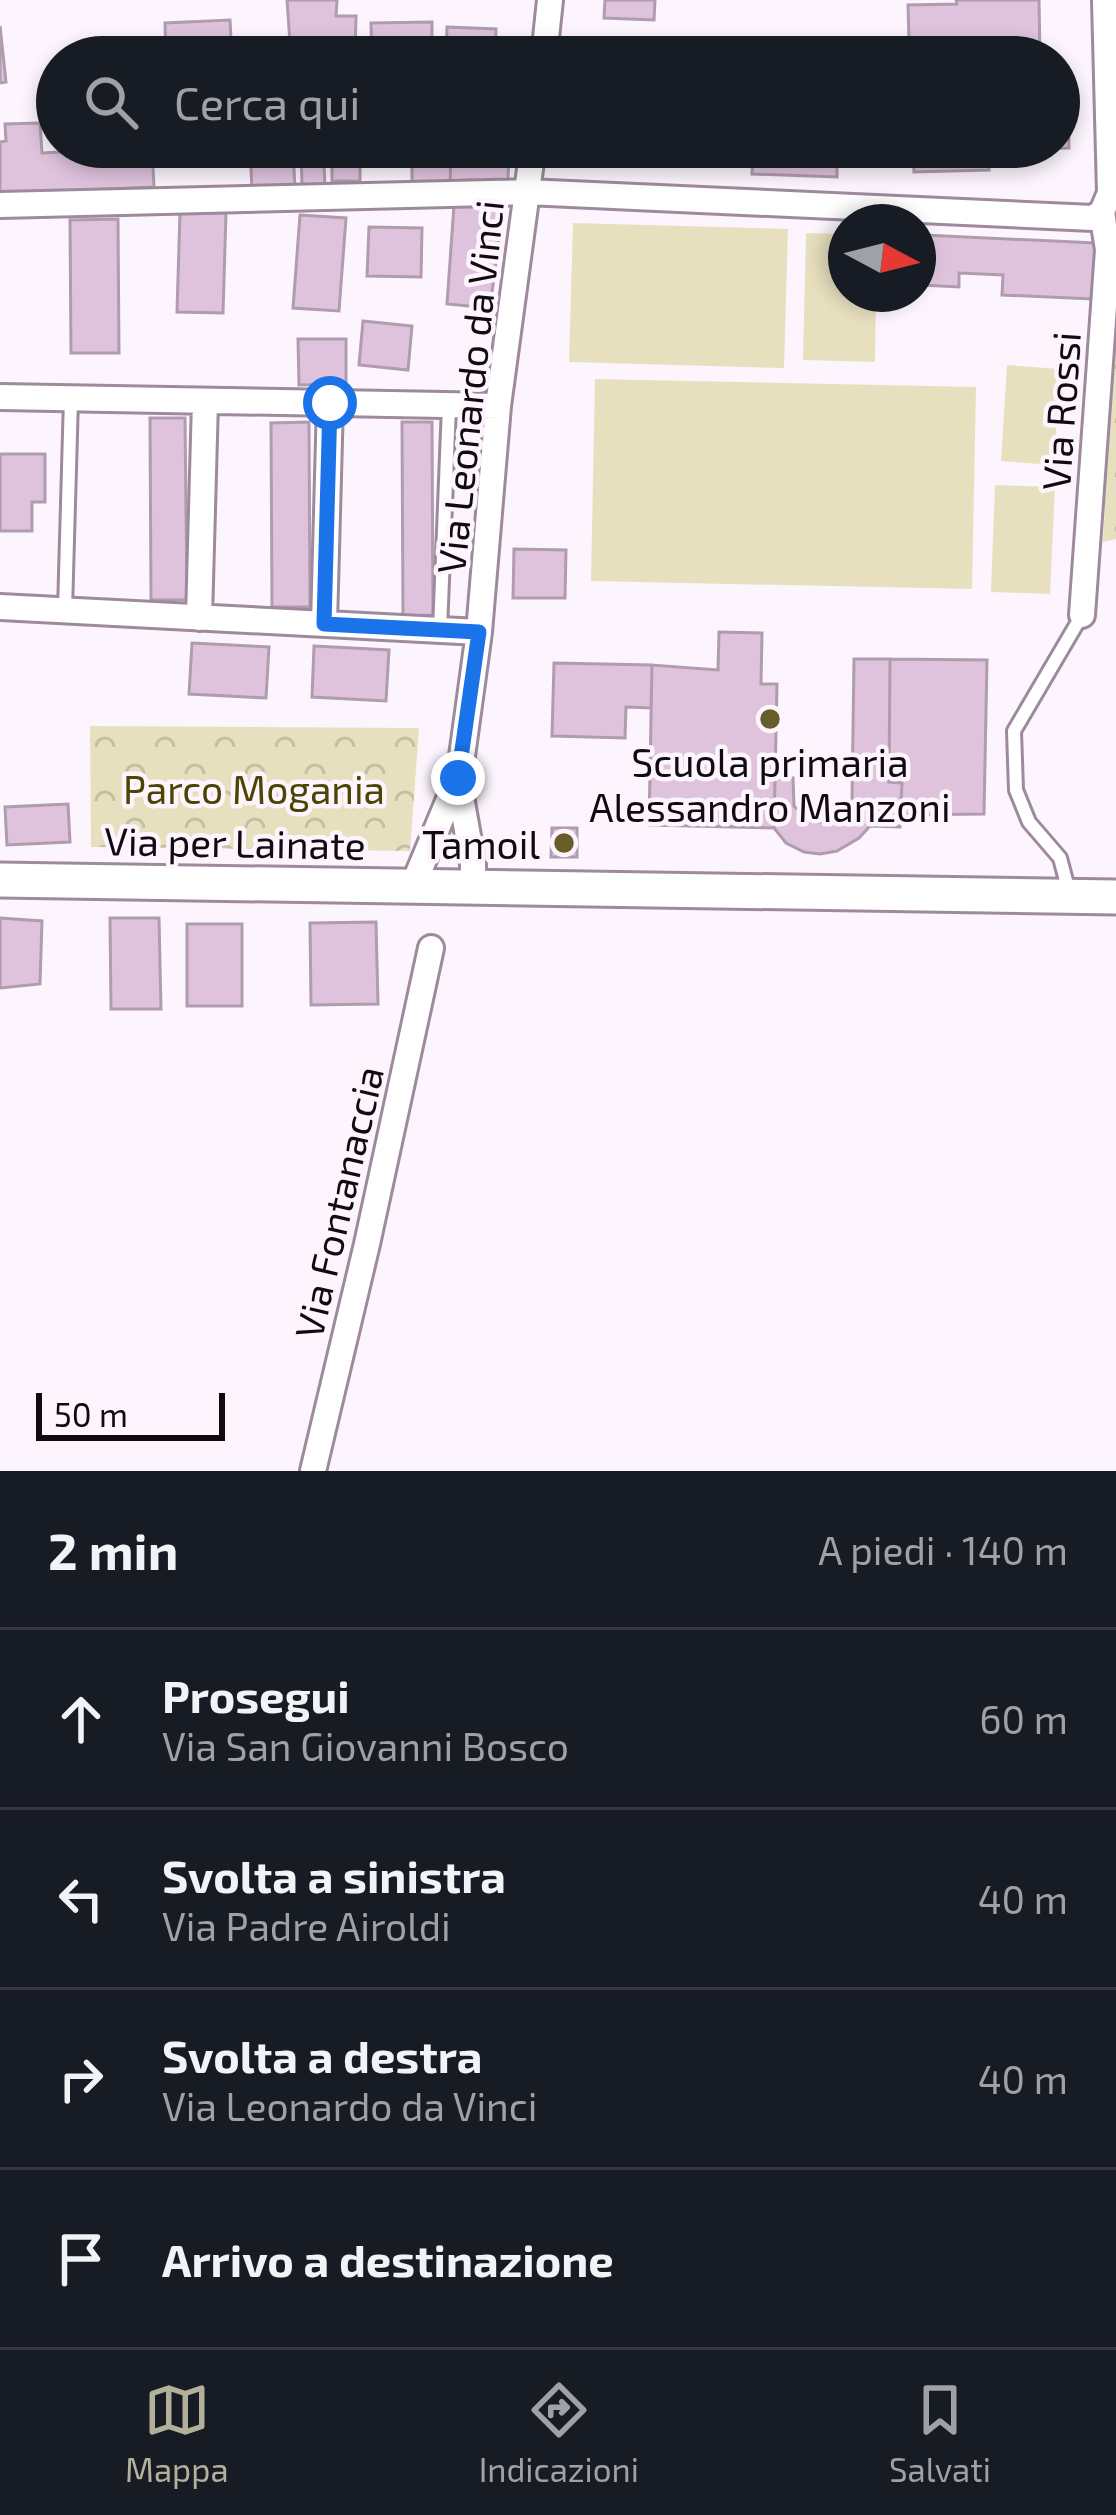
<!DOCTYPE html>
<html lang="it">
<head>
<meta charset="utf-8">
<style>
  body { margin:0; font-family:"Exo 2",sans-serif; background:#20242c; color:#f1f3f6 }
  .compass { position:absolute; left:828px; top:204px; width:108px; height:108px; border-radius:50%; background:#171b24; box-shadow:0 6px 18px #0003; rotate:97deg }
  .scale { position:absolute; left:36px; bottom:30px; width:189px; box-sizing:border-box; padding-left:12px; border:6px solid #110a11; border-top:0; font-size:33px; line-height:42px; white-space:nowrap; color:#110a11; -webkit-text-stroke:9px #fdf5fd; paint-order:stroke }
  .stop { position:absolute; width:36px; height:36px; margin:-27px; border:9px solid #1a73e8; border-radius:50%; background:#fff }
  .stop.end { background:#1a73e8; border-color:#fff; box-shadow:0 3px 12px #0008 }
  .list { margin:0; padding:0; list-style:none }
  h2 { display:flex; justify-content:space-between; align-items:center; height:156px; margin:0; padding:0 48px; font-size:51px }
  h2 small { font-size:39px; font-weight:400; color:#9ea1a6 }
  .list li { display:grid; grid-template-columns:78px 1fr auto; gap:36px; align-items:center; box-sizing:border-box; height:180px; padding:0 48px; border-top:3px solid #363941 }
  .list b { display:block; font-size:45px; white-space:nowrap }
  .list p { margin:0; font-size:39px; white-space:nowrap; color:#9ea1a6 }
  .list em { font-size:39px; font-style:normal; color:#9ea1a6 }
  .icon { flex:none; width:66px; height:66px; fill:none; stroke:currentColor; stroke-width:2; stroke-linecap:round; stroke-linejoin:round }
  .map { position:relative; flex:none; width:1116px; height:1471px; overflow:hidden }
  .search { position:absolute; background:#171b24; box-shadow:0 6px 18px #0003; left:36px; right:36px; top:36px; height:132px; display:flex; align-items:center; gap:30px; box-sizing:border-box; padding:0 42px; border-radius:66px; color:#9ea1a6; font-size:45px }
  .sheet { height:876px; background:#171b24 }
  nav { display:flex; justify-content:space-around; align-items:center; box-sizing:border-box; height:168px; border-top:3px solid #363941; background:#171b24; font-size:33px; color:#9ea1a6 }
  nav a { display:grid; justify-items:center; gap:6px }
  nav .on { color:#b3b09a }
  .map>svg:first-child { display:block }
</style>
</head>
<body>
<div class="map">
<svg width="1116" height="1471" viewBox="0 0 1116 1471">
  <defs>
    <pattern id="park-crowns" width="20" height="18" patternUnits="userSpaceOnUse" patternTransform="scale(3)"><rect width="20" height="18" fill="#e7e0bf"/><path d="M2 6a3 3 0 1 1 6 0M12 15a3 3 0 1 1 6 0" fill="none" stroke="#c5bfa3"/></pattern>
  </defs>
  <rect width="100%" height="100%" fill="#fdf5fd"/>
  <path fill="url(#park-crowns)" d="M 1116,277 L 1116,539 L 1103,542 Z
    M 90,726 L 419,728 L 410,851 L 91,847 Z"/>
  <path fill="#e7e0bf" d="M 573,223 L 788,229 L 784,368 L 569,362 Z
    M 806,233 L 846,234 L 846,294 L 876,294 L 875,362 L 803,360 Z
    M 1007,365 L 1060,369 L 1054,465 L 1001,461 Z
    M 595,379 L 976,387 L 972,589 L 591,581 Z
    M 995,485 L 1055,487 L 1050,594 L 991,592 Z"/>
  <path fill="#dfc3dd" stroke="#af9cae" stroke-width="3" d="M 287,0 L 337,0 L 336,16 L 356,16 L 355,57 L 291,57 Z
    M 605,0 L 655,0 L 654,20 L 604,18 Z
    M 956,0 L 1039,0 L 1040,57 L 948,57 L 948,40 L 909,41 L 908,5 L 957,4 Z
    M 230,20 L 232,57 L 166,57 L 165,23 Z
    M 432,22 L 432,57 L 372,57 L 371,23 Z
    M 0,26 L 6,82 L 0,83 Z
    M 447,27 L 496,29 L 495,57 L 446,57 Z
    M 751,48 L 840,50 L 840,57 L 751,57 Z
    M 1059,97 L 1068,97 L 1069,148 L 988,150 L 989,170 L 914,172 L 913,147 L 1059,147 Z
    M 40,123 L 42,153 L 152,147 L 154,187 L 0,194 L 0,142 L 6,141 L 5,124 Z
    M 250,147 L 293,147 L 295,189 L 252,191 Z
    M 301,147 L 323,147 L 325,185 L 302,186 Z
    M 332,147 L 360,147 L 360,181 L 332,181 Z
    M 468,147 L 509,147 L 508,181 L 468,180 L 468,185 L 450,185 L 451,152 L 468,153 Z
    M 753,147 L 837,147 L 837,177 L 752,174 Z
    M 426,149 L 451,150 L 450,185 L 412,184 L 412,161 L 425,162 Z
    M 454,205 L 503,207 L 490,308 L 447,304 Z
    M 180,212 L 226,213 L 223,313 L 177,312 Z
    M 300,215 L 346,218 L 339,311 L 293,308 Z
    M 118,219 L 119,353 L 71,353 L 70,220 Z
    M 369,227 L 422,228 L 421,277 L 367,276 Z
    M 924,235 L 1095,243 L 1092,299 L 1002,295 L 1003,275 L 959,273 L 959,287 L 922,285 Z
    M 363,321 L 412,326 L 408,370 L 359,365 Z
    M 298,339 L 346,339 L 346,384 L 299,385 Z
    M 150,418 L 185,418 L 187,600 L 151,600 Z
    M 309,422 L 310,607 L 272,607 L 271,423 Z
    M 402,422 L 432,422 L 433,615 L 403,616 Z
    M 0,454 L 45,454 L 45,502 L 32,502 L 32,531 L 0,531 Z
    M 514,549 L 566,550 L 565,598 L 513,598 Z
    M 719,632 L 762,633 L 761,684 L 777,684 L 774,828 L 649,825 L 652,665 L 718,670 Z
    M 192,643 L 269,647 L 266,698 L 189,694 Z
    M 314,646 L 389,650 L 386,701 L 312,697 Z
    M 854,659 L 890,659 L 889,782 L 902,783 L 900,827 L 870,826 L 859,838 L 837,851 L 820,854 L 804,852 L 786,843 L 774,828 L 775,778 L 793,778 L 794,806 L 811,822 L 830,822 L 844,813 L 852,800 Z
    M 890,659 L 987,660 L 984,814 L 900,815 L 902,783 L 889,782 Z
    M 554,663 L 652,665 L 651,708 L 626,707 L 625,738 L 552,736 Z
    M 68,804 L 70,842 L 7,845 L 5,807 Z
    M 552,828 L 577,828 L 577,857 L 551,857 Z
    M 0,918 L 42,921 L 40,984 L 0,988 Z
    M 110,918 L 159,918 L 161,1009 L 111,1009 Z
    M 376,922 L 378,1004 L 311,1005 L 310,923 Z
    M 187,924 L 242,924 L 242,1006 L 187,1006 Z"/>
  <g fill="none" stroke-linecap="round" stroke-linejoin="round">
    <defs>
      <path id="lane" d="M 65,610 L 71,398
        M 440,630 L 449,406
        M 1069,892 L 1060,858 L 1029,822 L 1016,790 L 1014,731 L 1082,615"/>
      <path id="street" d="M 544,57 L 550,0
        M 0,205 L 527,192 L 1093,218 L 1102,212 L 1110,193 L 1105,0
        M 0,397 L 498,406
        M 0,607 L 479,632
        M 1082,615 L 1108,250 L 1102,212
        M 199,618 L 205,401
        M 324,624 L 330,403
        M 458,780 L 473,864 L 473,889
        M 412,888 L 458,778 L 462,756 L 479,632 L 498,406 L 533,147
        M 313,1471 L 367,1244 L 431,948"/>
      <path id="secondary" d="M 0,880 L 1116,897"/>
    </defs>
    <use href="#lane" stroke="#9d8a9c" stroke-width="18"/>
    <use href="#street" stroke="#9d8a9c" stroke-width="30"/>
    <use href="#secondary" stroke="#9d8a9c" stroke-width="39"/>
    <use href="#lane" stroke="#fff" stroke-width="12"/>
    <use href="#street" stroke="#fff" stroke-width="24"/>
    <use href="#secondary" stroke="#fff" stroke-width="33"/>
  </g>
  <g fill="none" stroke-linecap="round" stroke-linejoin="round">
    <path stroke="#1a73e8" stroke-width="15" d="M 330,403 L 324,624 L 479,632 L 458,778"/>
  </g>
  <g fill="#685d2a" stroke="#fdf5fd" stroke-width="4.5">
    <circle cx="770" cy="719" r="12"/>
    <circle cx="564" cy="843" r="12"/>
  </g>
  <g text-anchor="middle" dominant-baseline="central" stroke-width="9" stroke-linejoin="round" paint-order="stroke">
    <g font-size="39" fill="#110a11" stroke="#fdf5fd">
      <text transform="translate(469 387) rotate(-84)">Via Leonardo da Vinci</text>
      <text transform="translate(1060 411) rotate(-86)">Via Rossi</text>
      <text transform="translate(235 842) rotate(1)">Via per Lainate</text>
      <text transform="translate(338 1202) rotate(-77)">Via Fontanaccia</text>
    </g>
    <g font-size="39" fill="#110a11" stroke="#fdf5fd">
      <text x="770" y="761">Scuola primaria<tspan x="770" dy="45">Alessandro Manzoni</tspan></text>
      <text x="540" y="843" text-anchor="end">Tamoil</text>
    </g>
    <g font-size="39" fill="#4e4303" stroke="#fdf5fd">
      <text x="254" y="788">Parco Mogania</text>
    </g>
  </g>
</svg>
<svg class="compass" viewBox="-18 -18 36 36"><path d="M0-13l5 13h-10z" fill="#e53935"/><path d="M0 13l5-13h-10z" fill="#9ea1a6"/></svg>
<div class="scale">50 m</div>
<div class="stop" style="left:330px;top:403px"></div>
<div class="stop end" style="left:458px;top:778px"></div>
<div class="search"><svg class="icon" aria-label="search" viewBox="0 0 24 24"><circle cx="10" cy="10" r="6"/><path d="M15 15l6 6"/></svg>Cerca qui</div>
</div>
<section class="sheet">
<h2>2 min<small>A piedi · 140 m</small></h2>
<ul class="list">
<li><svg class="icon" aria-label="ahead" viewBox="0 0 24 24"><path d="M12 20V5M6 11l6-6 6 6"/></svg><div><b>Prosegui</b><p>Via San Giovanni Bosco</p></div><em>60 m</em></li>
<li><svg class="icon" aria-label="left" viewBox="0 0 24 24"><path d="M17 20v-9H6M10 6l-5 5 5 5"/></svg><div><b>Svolta a sinistra</b><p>Via Padre Airoldi</p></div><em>40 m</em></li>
<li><svg class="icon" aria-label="right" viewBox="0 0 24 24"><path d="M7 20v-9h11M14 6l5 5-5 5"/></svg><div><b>Svolta a destra</b><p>Via Leonardo da Vinci</p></div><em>40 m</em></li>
<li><svg class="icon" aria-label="arrive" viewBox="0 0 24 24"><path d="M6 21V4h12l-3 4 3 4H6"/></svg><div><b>Arrivo a destinazione</b></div></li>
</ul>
</section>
<nav>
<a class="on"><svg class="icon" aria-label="map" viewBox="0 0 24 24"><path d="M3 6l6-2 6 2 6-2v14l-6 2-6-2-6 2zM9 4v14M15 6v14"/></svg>Mappa</a>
<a><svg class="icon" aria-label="directions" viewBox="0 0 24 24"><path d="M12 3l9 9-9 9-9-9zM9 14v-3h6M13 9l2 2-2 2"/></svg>Indicazioni</a>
<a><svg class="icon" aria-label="saved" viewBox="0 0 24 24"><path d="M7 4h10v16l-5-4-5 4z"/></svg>Salvati</a>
</nav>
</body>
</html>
